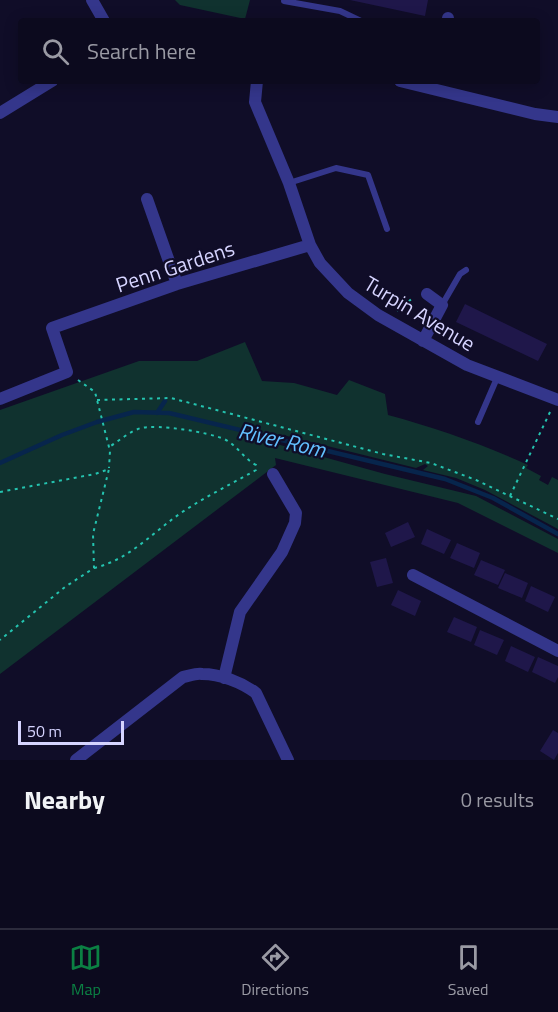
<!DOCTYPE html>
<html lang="en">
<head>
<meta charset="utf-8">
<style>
  body { margin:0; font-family:"Titillium Web",sans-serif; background:#151327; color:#f1f3f6 }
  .scale { position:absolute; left:18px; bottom:15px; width:106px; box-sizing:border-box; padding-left:6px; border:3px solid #d6d4ff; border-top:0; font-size:16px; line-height:21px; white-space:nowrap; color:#d6d4ff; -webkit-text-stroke:4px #100d28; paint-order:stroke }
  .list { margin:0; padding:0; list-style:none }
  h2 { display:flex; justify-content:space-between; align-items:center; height:78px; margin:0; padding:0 24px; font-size:26px }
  h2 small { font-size:20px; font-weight:400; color:#9a9aa4 }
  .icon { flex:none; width:33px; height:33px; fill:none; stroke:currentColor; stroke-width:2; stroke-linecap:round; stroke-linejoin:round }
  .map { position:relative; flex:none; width:558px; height:760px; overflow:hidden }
  .search { position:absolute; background:#0c0a1e; box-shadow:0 3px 15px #0003; left:18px; right:18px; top:18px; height:66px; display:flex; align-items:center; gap:15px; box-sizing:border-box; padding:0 21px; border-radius:6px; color:#9a9aa4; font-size:22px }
  .sheet { height:168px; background:#0c0a1e }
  nav { display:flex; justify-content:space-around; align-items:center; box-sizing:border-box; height:84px; border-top:2px solid #2c2b3c; background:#0c0a1e; font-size:16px; color:#9a9aa4 }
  nav a { display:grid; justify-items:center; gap:3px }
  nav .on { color:#0b8043 }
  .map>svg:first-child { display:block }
</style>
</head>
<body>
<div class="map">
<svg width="558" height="760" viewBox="0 0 558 760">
  <rect width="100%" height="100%" fill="#100d28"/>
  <path fill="#10322f" d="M 175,0 L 250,0 L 245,19 L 180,5 Z
    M 245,342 L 262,381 L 294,383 L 337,395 L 349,380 L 385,394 L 388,415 C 436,428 482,444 528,465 L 526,468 L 541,476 L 539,480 L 548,485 L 552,477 L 558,480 L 558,529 L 485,490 L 456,478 L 423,470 L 428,466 L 425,464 L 416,468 L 283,435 L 273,443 L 385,474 L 476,496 L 558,539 L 558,553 L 458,503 L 275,458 L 276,465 L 0,674 L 0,410 L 139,361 L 197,361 Z"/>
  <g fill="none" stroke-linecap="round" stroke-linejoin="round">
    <path stroke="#07254c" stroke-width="4.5" d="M 157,413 L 165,401
      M 0,463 L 62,435 L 97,422 L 134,412 L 169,413 L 445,479 L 493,498 L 558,534"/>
  </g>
  <path fill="#1f174a" d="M 350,0 L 428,0 L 425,16 Z
    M 465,304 L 547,344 L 538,361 L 456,322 Z
    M 408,522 L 415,537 L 391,547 L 385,533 Z
    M 427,529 L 451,540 L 444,554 L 421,544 Z
    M 457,543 L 480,553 L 474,568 L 450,558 Z
    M 386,558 L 393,583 L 377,587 L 370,562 Z
    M 481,560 L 505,570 L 498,585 L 474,575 Z
    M 505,573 L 528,583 L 522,598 L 498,588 Z
    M 531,586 L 555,597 L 548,612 L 525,601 Z
    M 398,590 L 421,601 L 415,616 L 391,605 Z
    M 454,617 L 477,627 L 471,642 L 447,632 Z
    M 480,630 L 504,640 L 497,655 L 474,645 Z
    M 511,646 L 535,657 L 528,672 L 505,661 Z
    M 538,657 L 558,666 L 558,677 L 555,683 L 532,672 Z
    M 553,730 L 558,733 L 558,753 L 554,760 L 540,751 Z"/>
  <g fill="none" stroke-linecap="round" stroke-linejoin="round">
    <path stroke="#24c3af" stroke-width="2" stroke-dasharray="3 4.5" stroke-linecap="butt" d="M 397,311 L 414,297
      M 78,380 L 95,392 L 110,451 L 109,468
      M 97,400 L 171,398 L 383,454 L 431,463 L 476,480 L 558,519
      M 0,492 L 95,474 L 109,469 L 93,534 L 94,568 L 65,587 L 0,640
      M 510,496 L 551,410
      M 94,568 C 132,559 155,529 187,509 C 209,495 233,483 256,470 L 256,465 C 243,458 237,445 224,439 C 208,432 157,424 141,428 C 130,431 119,441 109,447"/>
    <path stroke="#34368b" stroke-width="6" d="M 284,1 L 340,11 L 361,21
      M 289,183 L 336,168 L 368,175 L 387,229
      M 442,305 L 460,274 L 466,270
      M 478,422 L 497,378"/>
    <path stroke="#34368b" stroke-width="12" d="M 92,0 L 104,21
      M 448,21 L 448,18
      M 257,81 L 255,102 L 289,183 L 310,245 L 320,263 L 348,293 L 378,315 L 467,365 L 558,400
      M 400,81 L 535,114 L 558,117
      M 0,113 L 52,81
      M 147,199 L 177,284
      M 423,341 L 442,305 L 427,294
      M 0,399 L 67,372 L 52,328 L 177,284 L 310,245
      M 413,575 L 558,651
      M 224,678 L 240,612 L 282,552 L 295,523 L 296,513 L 273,474
      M 76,760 L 183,677 C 189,676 196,673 202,674 C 220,674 241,682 256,693 L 288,760"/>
  </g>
  <g text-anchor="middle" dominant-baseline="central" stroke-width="4.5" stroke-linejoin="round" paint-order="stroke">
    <g font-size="21" fill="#d6d4ff" stroke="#100d28">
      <text transform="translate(175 266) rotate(-18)">Penn Gardens</text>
      <text transform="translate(420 313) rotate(31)">Turpin Avenue</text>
    </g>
    <g font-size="22" font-style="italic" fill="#62c0ff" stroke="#100d28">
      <text transform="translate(282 440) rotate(13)">River Rom</text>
    </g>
  </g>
</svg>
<div class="scale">50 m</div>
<div class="search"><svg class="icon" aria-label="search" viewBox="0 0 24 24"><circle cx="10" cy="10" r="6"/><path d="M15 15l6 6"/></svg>Search here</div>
</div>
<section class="sheet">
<h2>Nearby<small>0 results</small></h2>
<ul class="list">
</ul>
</section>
<nav>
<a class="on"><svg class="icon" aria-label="map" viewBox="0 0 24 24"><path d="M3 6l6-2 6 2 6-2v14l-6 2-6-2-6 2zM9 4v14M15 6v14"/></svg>Map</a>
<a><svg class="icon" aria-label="directions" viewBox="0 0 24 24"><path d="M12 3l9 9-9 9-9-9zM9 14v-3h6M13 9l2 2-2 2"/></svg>Directions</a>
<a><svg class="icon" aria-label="saved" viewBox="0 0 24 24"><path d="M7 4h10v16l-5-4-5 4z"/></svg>Saved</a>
</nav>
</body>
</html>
